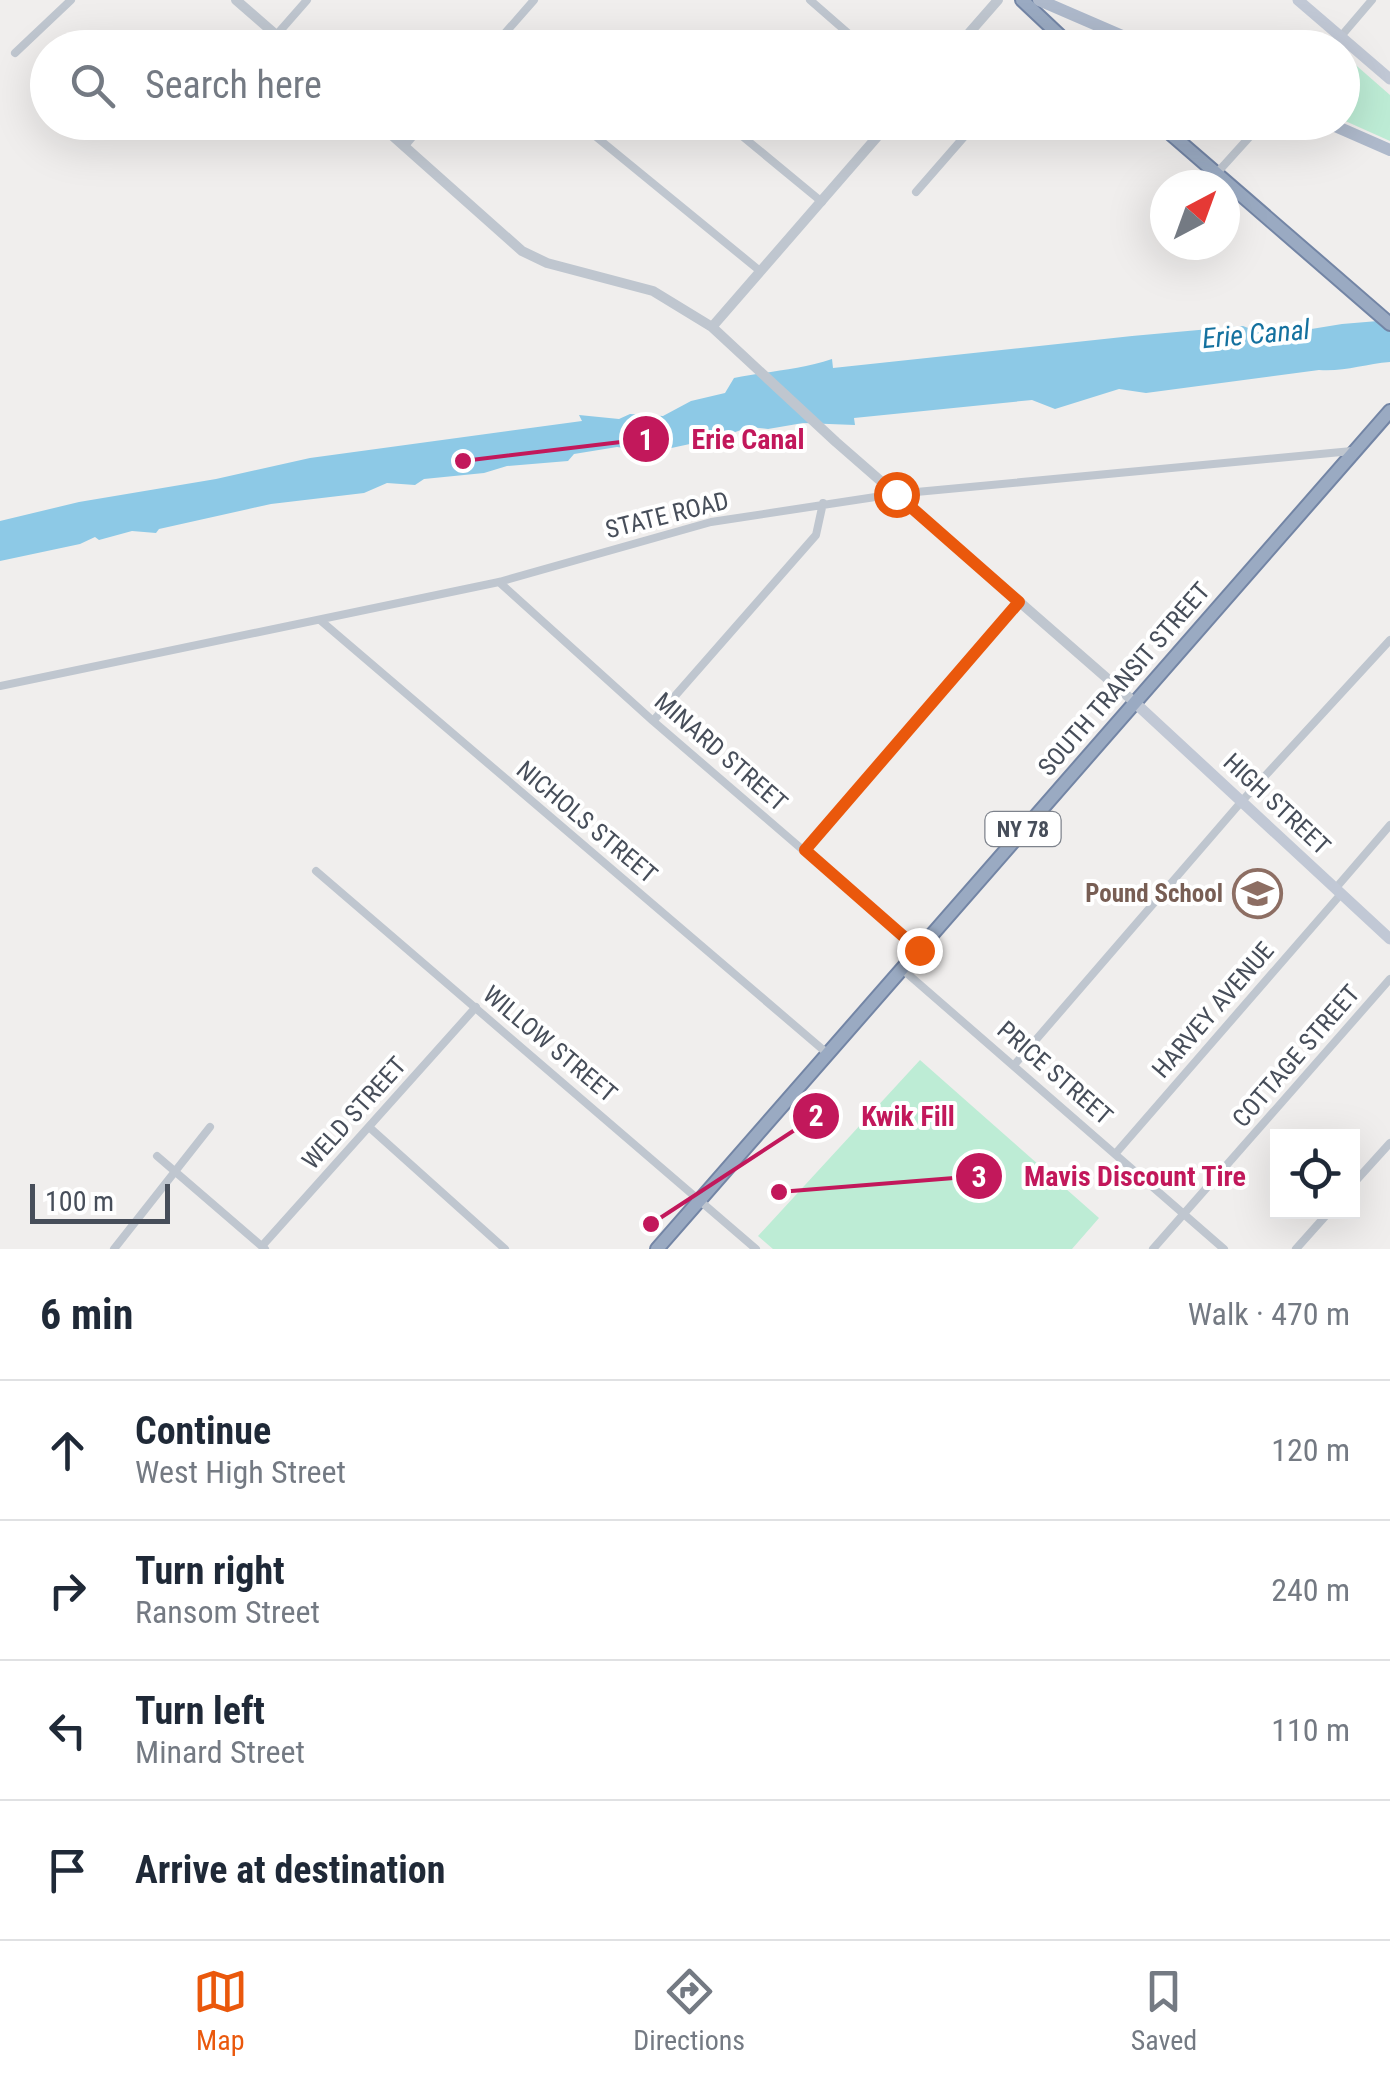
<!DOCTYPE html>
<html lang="en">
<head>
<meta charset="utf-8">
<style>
  body { margin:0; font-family:"Roboto Condensed",sans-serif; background:#f2f2f3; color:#1f2937 }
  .controls { position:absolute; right:30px; bottom:30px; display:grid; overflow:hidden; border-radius:0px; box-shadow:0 10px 40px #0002 }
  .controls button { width:90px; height:90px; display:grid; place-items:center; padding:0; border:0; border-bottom:2px solid #e0e1e3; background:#fff; color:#1f2937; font:50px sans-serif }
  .compass { position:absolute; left:1150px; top:170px; width:90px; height:90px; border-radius:50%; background:#fff; box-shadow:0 10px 40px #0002; rotate:41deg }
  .scale { position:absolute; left:30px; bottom:25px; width:140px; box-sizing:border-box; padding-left:10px; border:5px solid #474e5a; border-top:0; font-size:28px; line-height:35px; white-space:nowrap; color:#474e5a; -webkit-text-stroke:8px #fff; paint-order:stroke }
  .stop { position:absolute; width:30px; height:30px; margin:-22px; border:8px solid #ea580c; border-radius:50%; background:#fff }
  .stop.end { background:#ea580c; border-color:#fff; box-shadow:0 2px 10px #0008 }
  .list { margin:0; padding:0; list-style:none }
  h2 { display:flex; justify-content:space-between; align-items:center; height:130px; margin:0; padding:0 40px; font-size:42px }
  h2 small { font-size:32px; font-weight:400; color:#747a83 }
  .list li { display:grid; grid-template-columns:65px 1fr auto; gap:30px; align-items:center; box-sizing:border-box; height:140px; padding:0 40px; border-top:2px solid #e0e1e3 }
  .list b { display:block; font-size:38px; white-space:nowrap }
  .list p { margin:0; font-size:32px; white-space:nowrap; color:#747a83 }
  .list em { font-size:32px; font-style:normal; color:#747a83 }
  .icon { flex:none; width:55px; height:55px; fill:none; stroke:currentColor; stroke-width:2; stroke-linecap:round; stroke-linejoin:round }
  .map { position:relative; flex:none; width:1390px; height:1249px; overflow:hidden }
  .search { position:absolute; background:#fff; box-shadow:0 10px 40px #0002; left:30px; right:30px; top:30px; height:110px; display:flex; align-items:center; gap:25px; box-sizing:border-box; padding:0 35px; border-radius:55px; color:#747a83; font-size:38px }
  .sheet { height:690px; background:#fff }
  nav { display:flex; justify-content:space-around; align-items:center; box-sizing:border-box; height:140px; border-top:2px solid #e0e1e3; background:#fff; font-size:28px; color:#747a83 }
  nav a { display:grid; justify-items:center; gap:5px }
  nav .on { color:#ea580c }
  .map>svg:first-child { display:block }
</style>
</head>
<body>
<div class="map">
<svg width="1390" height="1249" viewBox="0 0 1390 1249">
  <rect width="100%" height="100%" fill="#f0eeed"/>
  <path fill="#bdecd5" d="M 1342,53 L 1390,95 L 1390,141 L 1343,120 Z
    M 920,1060 L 1099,1218 L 1072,1249 L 773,1249 L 758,1236 Z"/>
  <path fill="#8dc9e6" d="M 1390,320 L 1390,362 C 1365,364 1343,372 1319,370 L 1146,393 L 1119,389 L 1055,409 L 1032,400 L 854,418 L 855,425 L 803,423 L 768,429 L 749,427 L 722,437 L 653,452 L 617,447 L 574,454 L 568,461 L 507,466 L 484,473 L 424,479 L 415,485 L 387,483 L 364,493 L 271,504 L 159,529 L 156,533 L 132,531 L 99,540 L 95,537 L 80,544 L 0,561 L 0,521 L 79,502 L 216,479 L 310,458 L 582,421 L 579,415 L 619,419 L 630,414 L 663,416 L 691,401 L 725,393 L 734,378 C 768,371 800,370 832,359 L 833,368 L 1132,336 L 1243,326 L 1269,336 L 1342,324 Z"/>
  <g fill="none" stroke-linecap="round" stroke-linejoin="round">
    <defs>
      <path id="trunk" d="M 1022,0 L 1073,48
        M 1157,122 L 1390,324
        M 657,1249 L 1390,411"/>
    </defs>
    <use href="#trunk" stroke="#7385a5" stroke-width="16"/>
    <path stroke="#bfc6cf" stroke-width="8" d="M 810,0 L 865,48
      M 265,48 L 307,0
      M 492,48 L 534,0
      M 1043,48 L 1056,33
      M 1331,48 L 1372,0
      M 15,53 L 71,0
      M 578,122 L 760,271
      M 725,122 L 822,202
      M 404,147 L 425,122
      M 1216,174 L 1263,122
      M 916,192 L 977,122
      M 499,582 L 653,721 L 919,950
      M 320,620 L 828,1054
      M 0,686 L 499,582 L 711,522 L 895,494 L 1352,451
      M 653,721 L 816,535 L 823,503
      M 805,850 L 1019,601
      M 316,871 L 756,1249
      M 1335,889 L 1390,825
      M 902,969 L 1224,1249
      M 1015,1064 L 1242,801 L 1390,640
      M 369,1127 L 505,1249
      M 1116,1153 L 1341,894
      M 157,1156 L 265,1249
      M 1352,1185 L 1390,1143
      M 262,1246 L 476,1007
      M 114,1249 L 210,1127
      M 1153,1249 L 1390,979
      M 1296,1249 L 1329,1212"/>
    <path stroke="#bfc6cf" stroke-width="10" d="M 236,0 L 291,48
      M 956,48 L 998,0
      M 377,122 L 522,251 L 547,263 L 653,291 L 712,327 L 836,442 L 1133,701
      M 712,327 L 890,122"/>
    <path stroke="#c1c8d5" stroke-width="11" d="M 1298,0 L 1390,79
      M 1133,701 L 1390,939"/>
    <path stroke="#aeb9cb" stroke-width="12" d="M 1039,0 L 1150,48
      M 1326,122 L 1390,150"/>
    <use href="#trunk" stroke="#9aaac2" stroke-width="12"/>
  </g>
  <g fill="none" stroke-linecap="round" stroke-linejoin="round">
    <path stroke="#ea580c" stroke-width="12" d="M 896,494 L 1019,602 L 805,850 L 919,950"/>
  </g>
  <defs>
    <symbol id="school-ring" viewBox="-11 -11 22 22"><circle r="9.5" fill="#fff" stroke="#8d6e63" stroke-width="1.5"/><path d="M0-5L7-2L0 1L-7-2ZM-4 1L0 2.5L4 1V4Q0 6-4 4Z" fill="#8d6e63"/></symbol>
  </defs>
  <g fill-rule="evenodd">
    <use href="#school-ring" x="1230" y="866" width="55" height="55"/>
  </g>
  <g text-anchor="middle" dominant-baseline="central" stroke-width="8" stroke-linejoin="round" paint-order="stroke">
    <rect fill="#fff" stroke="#7e838c" stroke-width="2.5" x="985.5" y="812" width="75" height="34" rx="8"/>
    <g font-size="22" font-weight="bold" fill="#474e5a">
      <text x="1023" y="829">NY 78</text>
    </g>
    <g font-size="25" fill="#474e5a" stroke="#fff">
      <text transform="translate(667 515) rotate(-14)">STATE ROAD</text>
      <text transform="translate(1124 679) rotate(-49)">SOUTH TRANSIT STREET</text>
      <text transform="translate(721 752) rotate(41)">MINARD STREET</text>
      <text transform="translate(1277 804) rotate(43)">HIGH STREET</text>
      <text transform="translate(587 822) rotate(40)">NICHOLS STREET</text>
      <text transform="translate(1213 1010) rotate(-49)">HARVEY AVENUE</text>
      <text transform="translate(550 1044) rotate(40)">WILLOW STREET</text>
      <text transform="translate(1296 1056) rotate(-49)">COTTAGE STREET</text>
      <text transform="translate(1055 1073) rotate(41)">PRICE STREET</text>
      <text transform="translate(354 1113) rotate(-48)">WELD STREET</text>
    </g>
    <g font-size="25" font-weight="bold" fill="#785e54" stroke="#fff" text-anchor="end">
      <text x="1223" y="893">Pound School</text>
    </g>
    <g font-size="28" font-style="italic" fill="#14719f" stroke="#fff">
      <text transform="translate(1256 334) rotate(-5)">Erie Canal</text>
    </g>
  </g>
  <path fill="none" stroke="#c2185b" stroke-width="4" d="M463 461L646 439M651 1224L816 1116M779 1192L979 1176"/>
  <g fill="#c2185b" stroke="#fff" stroke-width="4">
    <circle cx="463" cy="461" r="10"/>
    <circle cx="651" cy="1224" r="10"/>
    <circle cx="779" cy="1192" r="10"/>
    <circle cx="646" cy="439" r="25"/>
    <circle cx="816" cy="1116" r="25"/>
    <circle cx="979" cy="1176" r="25"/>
  </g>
  <g font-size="30" text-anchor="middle" font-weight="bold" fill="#fff">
    <text x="646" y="450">1</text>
    <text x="816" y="1126">2</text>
    <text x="979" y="1187">3</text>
  </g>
  <g font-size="28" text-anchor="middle" font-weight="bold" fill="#c2185b" stroke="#fff" stroke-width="8" stroke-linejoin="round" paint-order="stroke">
    <text x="748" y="449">Erie Canal</text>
    <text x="908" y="1126">Kwik Fill</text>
    <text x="1135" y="1186">Mavis Discount Tire</text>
  </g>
</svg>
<div class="controls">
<button><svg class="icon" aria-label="locate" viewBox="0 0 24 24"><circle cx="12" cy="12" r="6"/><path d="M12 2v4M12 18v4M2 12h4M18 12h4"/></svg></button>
</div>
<svg class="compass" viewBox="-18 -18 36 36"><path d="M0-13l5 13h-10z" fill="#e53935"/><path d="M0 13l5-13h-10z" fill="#747a83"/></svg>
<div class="scale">100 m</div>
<div class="stop" style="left:896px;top:494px"></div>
<div class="stop end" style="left:919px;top:950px"></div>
<div class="search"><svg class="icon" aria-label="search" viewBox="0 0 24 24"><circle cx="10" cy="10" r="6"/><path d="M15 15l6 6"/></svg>Search here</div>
</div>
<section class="sheet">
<h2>6 min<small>Walk · 470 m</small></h2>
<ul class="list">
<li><svg class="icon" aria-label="ahead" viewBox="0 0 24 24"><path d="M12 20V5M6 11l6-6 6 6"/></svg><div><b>Continue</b><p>West High Street</p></div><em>120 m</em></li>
<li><svg class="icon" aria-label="right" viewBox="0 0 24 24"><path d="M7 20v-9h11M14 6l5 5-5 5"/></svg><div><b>Turn right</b><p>Ransom Street</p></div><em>240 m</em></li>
<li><svg class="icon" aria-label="left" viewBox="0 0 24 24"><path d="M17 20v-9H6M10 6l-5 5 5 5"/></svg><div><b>Turn left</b><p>Minard Street</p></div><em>110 m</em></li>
<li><svg class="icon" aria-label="arrive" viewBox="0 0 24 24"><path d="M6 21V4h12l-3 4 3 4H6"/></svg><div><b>Arrive at destination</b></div></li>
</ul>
</section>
<nav>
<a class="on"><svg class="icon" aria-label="map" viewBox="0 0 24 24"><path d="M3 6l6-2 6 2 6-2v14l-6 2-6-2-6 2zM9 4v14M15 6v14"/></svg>Map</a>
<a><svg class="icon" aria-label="directions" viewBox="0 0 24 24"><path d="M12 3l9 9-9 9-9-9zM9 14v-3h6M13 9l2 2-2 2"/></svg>Directions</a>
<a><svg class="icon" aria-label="saved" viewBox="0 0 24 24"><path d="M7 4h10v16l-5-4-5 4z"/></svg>Saved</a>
</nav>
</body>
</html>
